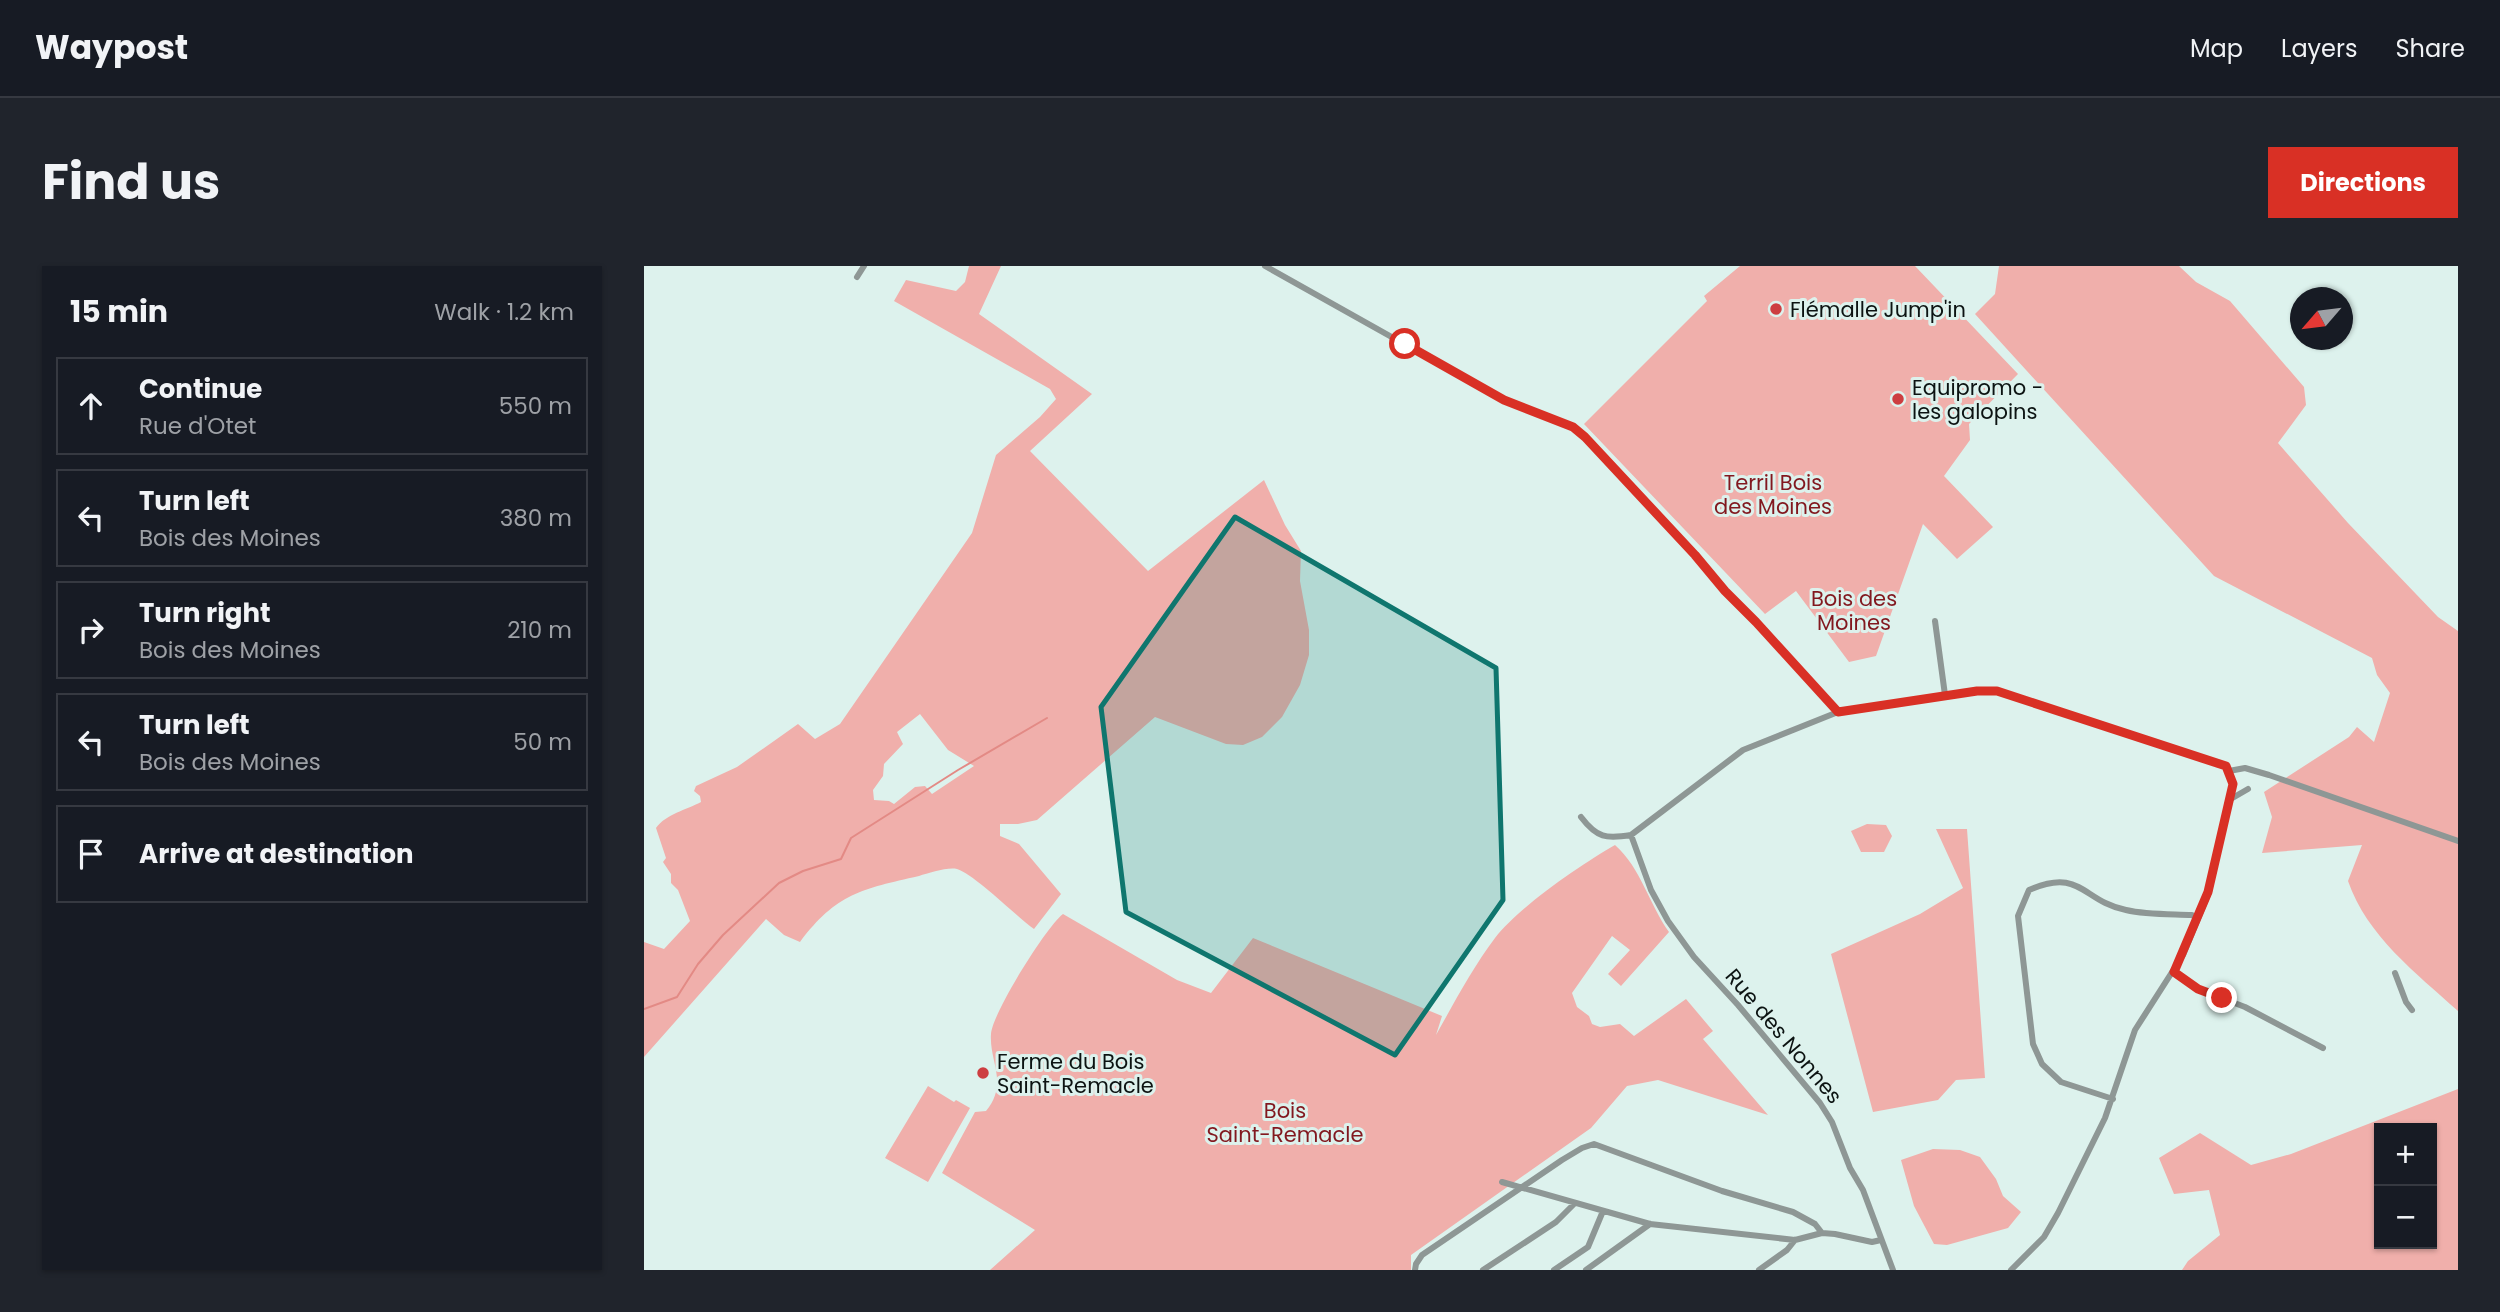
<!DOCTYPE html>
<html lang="en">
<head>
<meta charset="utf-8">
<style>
  body { margin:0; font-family:Poppins,sans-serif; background:#20242c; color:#f1f3f6 }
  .controls { position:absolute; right:21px; bottom:21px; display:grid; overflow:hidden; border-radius:0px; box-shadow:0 2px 5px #0004 }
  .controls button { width:63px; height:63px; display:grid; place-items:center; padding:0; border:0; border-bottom:2px solid #363941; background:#171b24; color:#f1f3f6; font:35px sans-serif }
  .compass { position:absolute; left:1646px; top:21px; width:63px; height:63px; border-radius:50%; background:#171b24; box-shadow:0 2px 5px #0004; rotate:242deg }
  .stop { position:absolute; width:21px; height:21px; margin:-16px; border:5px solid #d93025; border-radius:50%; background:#fff }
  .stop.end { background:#d93025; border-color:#fff; box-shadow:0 2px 7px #0008 }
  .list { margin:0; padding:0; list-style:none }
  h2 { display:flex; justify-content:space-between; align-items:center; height:91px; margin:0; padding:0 28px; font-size:30px }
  h2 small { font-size:23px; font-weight:400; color:#9ea1a6 }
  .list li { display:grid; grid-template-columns:46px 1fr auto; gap:21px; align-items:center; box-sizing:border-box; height:98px; margin:0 14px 14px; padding:0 14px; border:2px solid #363941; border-radius:0px }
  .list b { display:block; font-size:26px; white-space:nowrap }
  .list p { margin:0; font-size:23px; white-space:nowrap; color:#9ea1a6 }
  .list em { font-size:23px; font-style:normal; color:#9ea1a6 }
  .icon { flex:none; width:38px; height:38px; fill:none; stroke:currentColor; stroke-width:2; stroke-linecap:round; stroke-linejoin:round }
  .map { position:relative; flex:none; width:1814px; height:1004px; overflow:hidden; border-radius:0px }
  header { display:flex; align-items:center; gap:42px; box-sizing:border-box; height:98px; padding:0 35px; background:#171b24; border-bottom:2px solid #363941 }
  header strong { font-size:33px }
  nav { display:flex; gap:38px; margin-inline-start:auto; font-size:24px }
  .intro { display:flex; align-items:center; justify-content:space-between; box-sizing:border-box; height:168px; padding:0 42px }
  h1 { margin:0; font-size:49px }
  .button { padding:18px 32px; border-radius:0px; background:#d93025; color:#fff; font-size:24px; font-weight:700 }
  main { display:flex; gap:42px; padding:0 42px }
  aside { flex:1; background:#171b24; border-radius:0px; box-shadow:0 2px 5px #0004 }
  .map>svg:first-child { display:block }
</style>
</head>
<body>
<header>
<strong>Waypost</strong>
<nav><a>Map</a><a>Layers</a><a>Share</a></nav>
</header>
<div class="intro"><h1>Find us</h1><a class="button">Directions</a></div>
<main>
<aside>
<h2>15 min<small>Walk · 1.2 km</small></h2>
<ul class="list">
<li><svg class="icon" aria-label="ahead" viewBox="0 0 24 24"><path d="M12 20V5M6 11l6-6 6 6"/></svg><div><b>Continue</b><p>Rue d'Otet</p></div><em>550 m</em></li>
<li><svg class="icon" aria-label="left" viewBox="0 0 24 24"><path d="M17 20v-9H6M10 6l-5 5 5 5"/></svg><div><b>Turn left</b><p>Bois des Moines</p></div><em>380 m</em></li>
<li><svg class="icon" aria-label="right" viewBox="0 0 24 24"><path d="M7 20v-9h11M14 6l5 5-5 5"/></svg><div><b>Turn right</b><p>Bois des Moines</p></div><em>210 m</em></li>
<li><svg class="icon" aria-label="left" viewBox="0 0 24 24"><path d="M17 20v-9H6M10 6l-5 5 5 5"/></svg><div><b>Turn left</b><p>Bois des Moines</p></div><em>50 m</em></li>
<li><svg class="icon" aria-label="arrive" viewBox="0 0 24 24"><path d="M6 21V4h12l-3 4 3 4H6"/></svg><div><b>Arrive at destination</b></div></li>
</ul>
</aside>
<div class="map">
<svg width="1814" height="1004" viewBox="0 0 1814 1004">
  <rect width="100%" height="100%" fill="#ddf2ed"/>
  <path fill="#f0afab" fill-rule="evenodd" d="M 325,0 L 357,0 L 335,48 L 448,128 L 386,185 L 504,305 L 620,214 L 641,259 L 657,285 L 656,315 L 665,364 L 665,389 L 656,419 L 638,451 L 618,471 L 599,479 L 582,478 L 511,451 L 393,554 L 374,558 L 356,558 L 356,570 L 375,578 L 417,628 L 390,663 C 372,650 330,608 313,603 C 303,601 285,607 275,610 C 218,623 193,627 156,676 L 140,669 L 122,653 L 0,791 L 0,676 L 20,683 L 46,655 L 34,624 L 27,617 L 27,608 L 19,596 L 22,592 L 12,562 C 22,548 42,544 57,536 L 56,530 L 50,525 L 52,520 L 93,501 L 154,458 L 171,473 L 196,458 L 328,267 L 352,189 L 396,151 L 412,133 L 406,123 L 250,35 L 262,14 L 312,25 L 321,16 ZM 276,448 L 304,484 L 330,500 L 288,528 L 281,520 L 271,521 L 250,538 L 245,535 L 230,534 L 229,524 L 239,510 L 240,498 L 259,478 L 253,466 Z
    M 1096,0 L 1271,0 L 1374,108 L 1325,158 L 1326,174 L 1300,210 L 1349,261 L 1313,293 L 1279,258 L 1232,390 L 1205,396 L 1152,325 L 1121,348 L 940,158 L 1063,35 L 1060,30 Z
    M 1355,0 L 1535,0 L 1552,16 L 1586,35 L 1660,121 L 1662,139 L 1634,177 L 1704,257 L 1794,351 L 1814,365 L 1814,745 C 1772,707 1723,670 1704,615 L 1718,579 L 1618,587 L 1628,551 L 1620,526 L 1705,471 L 1713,461 L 1730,476 L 1746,427 L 1733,409 L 1728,392 L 1570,310 L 1331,48 L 1351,28 Z
    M 1223,558 L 1242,559 L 1248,570 L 1240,586 L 1217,586 L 1207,565 Z
    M 1292,563 L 1323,563 L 1341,812 L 1312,814 L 1294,834 L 1229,846 L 1187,688 L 1276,648 L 1319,622 Z
    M 971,579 C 997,602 1005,638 1025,666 L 977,720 L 964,708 L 986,684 L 968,670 L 928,727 L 933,741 L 945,750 L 948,758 L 956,761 L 976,758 L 990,770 L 1042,733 L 1069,765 L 1059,773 L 1124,849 L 1014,814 L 983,820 L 947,862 L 767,989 L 767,1004 L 346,1004 L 391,964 L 298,907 L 331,846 L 342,845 C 365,817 345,796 347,768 C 348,748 402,661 419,648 L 533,714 L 567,727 L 609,672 L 798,750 L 792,769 C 810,737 829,701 851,672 C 875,641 936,599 971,579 Z
    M 284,820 L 310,836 L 312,834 L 326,842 L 284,916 L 241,892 Z
    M 1814,823 L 1814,1004 L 1538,1004 L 1544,995 L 1576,969 L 1565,924 L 1530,928 L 1515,892 L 1556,867 L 1607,899 L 1647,888 ZM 1735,862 L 1788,862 L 1788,978 L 1735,978 Z
    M 1289,883 L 1316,884 L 1336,891 L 1352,913 L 1359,930 L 1377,946 L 1364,962 L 1303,979 L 1290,978 L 1270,940 L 1257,894 Z"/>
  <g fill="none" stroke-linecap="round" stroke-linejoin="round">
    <path stroke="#e38a85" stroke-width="2" d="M 0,743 L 33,731 L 54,698 L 79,669 L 135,617 L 159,605 L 197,593 L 207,572 L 314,504 L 403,452"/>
    <path stroke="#8e9795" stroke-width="6" d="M 621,0 L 860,134 L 929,161 L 941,171 L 1051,289 L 1081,325 L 1112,356 L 1194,446
      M 213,11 L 220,0
      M 1291,355 L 1301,429
      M 1585,505 L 1601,502 L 1625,509 L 1814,575
      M 1585,534 L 1604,523
      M 937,551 C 953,572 962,573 987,569 L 1099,484 L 1194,446 L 1333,425 L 1353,425 L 1582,500 L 1589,518 L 1569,607 L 1565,626 L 1539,689 L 1491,764 L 1461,852 L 1414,947 L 1400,971 L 1367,1004
      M 987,569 L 1007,624 L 1024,655 L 1050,691 L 1094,739 L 1176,837 L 1188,856 L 1206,902 L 1219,924 L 1249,1004
      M 1530,706 L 1554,723 L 1601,741 L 1679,782
      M 1751,707 L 1762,736 L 1768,744
      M 1469,833 L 1417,816 L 1398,798 L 1389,778 L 1374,650 L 1385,624 C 1437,601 1438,635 1482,644 C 1503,649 1526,648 1548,649 L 1554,653
      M 858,916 L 1006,958 L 1151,974 L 1178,967 L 1191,968 L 1228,976 L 1237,974
      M 771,1004 L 772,998 L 778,989 L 918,894 L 938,882 L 950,878 L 1078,925 L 1149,946 L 1171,958 L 1178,967
      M 839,1004 L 912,956 L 930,938
      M 910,1004 L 944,981 L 959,945
      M 942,1004 L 1006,958
      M 1115,1004 L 1143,984 L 1151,974"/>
  </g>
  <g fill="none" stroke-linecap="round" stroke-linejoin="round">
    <path stroke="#d93025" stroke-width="9" d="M 761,78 L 860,134 L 929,161 L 941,171 L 1051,289 L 1081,325 L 1112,356 L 1194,446 L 1333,425 L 1353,425 L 1582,500 L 1589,518 L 1564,626 L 1530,706 L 1554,723 L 1578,732"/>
  </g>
  <path fill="#0f766e" fill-opacity="0.2" stroke="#0f766e" stroke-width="5" stroke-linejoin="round" d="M 591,251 L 852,402 L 859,634 L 751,789 L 482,646 L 457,441 Z"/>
  <g fill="#cd3e41" stroke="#ddf2ed" stroke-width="2.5">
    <circle cx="1132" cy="43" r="7"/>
    <circle cx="1254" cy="133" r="7"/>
    <circle cx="339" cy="807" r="7"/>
  </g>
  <g text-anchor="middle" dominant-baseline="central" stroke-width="6" stroke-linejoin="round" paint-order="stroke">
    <g font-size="21" fill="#0c1312" stroke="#ddf2ed" text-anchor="start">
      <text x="1146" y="43">Flémalle Jump'in</text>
      <text x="1268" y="121">Equipromo -<tspan x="1268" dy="24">les galopins</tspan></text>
      <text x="353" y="795">Ferme du Bois<tspan x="353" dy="24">Saint-Remacle</tspan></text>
    </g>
    <g font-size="21" fill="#82181f" stroke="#ddf2ed">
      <text x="1129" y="216">Terril Bois<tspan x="1129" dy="24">des Moines</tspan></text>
      <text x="1210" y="332">Bois des<tspan x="1210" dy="24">Moines</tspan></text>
      <text x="641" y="844">Bois<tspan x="641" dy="24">Saint-Remacle</tspan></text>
    </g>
    <g font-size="21" fill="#0c1312" stroke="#ddf2ed">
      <text transform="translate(1140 770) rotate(50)">Rue des Nonnes</text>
    </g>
  </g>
</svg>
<div class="controls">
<button>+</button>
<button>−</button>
</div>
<svg class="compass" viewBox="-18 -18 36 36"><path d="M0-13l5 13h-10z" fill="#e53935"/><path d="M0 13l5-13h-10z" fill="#9ea1a6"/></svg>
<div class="stop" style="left:761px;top:78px"></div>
<div class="stop end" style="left:1578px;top:732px"></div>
</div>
</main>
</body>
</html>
